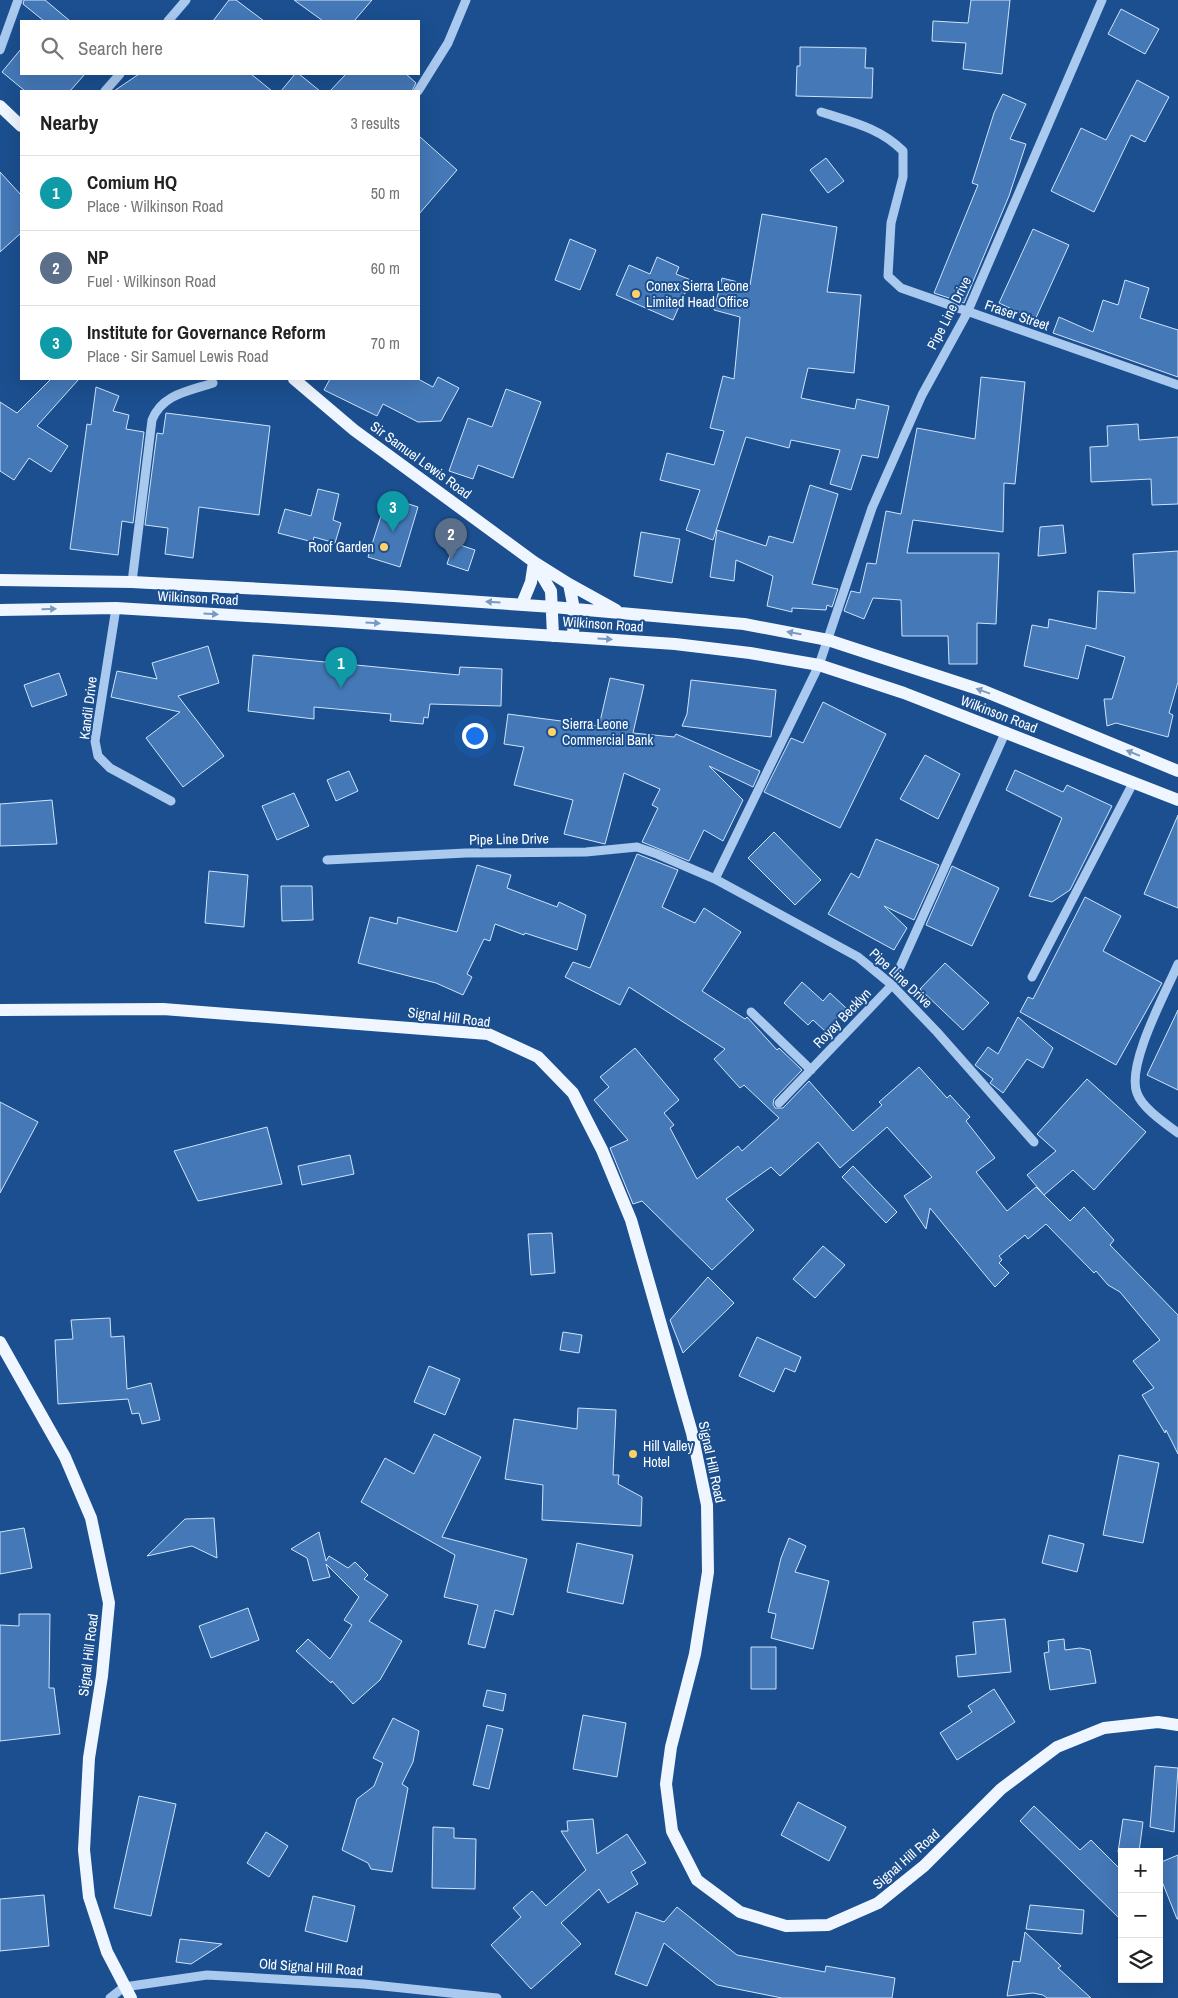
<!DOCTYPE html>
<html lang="en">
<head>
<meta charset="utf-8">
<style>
  body { margin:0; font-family:"Archivo Narrow",sans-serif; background:#f6f6f6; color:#222 }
  .controls { position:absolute; right:15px; bottom:15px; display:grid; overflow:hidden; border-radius:0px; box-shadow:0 5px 20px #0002 }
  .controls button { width:45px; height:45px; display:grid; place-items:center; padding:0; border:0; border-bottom:1px solid #e0e0e0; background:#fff; color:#222; font:25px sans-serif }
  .you { position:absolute; left:474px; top:735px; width:18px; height:18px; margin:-12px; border:4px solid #fff; border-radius:50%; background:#1a73e8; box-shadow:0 0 0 8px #1a73e833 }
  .badge { display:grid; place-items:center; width:32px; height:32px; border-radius:50%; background:#2563eb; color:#fff; font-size:16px; font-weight:700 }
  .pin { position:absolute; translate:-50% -41px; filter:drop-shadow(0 1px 2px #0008) }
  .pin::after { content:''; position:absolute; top:26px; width:18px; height:15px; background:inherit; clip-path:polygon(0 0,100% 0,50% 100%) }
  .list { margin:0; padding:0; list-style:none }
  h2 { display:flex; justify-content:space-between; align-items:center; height:65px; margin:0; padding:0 20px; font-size:21px }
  h2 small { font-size:16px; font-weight:400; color:#767676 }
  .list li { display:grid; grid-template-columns:32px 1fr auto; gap:15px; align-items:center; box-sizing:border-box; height:75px; padding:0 20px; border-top:1px solid #e0e0e0 }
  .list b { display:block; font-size:19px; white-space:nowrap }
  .list p { margin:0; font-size:16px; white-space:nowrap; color:#767676 }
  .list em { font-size:16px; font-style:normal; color:#767676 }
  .icon { flex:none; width:28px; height:28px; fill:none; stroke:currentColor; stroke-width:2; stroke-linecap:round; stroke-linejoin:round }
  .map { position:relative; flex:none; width:1178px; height:1998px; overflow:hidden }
  .search { position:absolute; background:#fff; box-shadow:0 5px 20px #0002; left:20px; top:20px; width:400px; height:55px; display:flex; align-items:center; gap:12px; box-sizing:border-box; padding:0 18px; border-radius:0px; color:#767676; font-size:19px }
  .panel { position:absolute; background:#fff; box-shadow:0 5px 20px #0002; left:20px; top:90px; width:400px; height:290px; border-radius:0px }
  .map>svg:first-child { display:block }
</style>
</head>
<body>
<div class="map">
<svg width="1178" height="1998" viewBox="0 0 1178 1998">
  <rect width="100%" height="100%" fill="#1b4f8f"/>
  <path fill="#4478b7" stroke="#cfe3fa" d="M 24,0 L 45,0 L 70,21 L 44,21 L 23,4 Z
    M 229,0 L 236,0 L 264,21 L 213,21 Z
    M 294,0 L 372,0 L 354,21 L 323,21 Z
    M 971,0 L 1010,0 L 1002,74 L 963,69 L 966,43 L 932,41 L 933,21 L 968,23 Z
    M 1121,9 L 1159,29 L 1145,54 L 1108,34 Z
    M 800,47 L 866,48 L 865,68 L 873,68 L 872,98 L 796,96 L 797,66 L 800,66 Z
    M 21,49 L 21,74 L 85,74 L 70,91 L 25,91 L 2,72 Z
    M 139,74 L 251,74 L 272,91 L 114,91 Z
    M 295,74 L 299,74 L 320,91 L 281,91 Z
    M 346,74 L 406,74 L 416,83 L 412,91 L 330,91 Z
    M 1137,80 L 1169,97 L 1145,142 L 1131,135 L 1094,212 L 1051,191 L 1081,128 L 1106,140 Z
    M 1003,94 L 1026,104 L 1010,139 L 1026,144 L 1009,196 L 964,303 L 934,293 L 978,185 L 972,183 L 994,113 Z
    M 419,136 L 457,170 L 419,214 Z
    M 826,158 L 844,181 L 828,193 L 810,170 Z
    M 0,172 L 21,195 L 21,233 L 0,252 Z
    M 762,214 L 837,227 L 827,292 L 861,295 L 854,373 L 808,368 L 801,398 L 855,409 L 857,399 L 889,406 L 878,458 L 862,455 L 851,490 L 830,484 L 840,450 L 791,440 L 789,448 L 746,437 L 713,540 L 686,530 L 700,490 L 660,480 L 667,453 L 714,465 L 724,431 L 710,428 L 723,376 L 734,379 L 740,317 L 714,310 L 722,278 L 750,285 Z
    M 1033,229 L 1069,245 L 1035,320 L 999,303 Z
    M 570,239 L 596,250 L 580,290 L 555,280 Z
    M 657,257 L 679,267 L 676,274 L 691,280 L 673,320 L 616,295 L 629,265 L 650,274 Z
    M 1125,280 L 1149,288 L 1140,318 L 1178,330 L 1178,377 L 1053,333 L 1059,317 L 1093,332 L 1103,300 L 1118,305 Z
    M 438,377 L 459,388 L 441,421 L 418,422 L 383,404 L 377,416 L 324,390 L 330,379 L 418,379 L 433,387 Z
    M 981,377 L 1025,382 L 1015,484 L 1004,483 L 1003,532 L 913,520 L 907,553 L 999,553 L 996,624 L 977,623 L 977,664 L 949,664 L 948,636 L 902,636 L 901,600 L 873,598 L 864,619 L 844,611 L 851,591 L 860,593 L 867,563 L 876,564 L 886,511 L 901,514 L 917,428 L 975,439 Z
    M 51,379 L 79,379 L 37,426 L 68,446 L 51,472 L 29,458 L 14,480 L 0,471 L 0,402 L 17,413 Z
    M 96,387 L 119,396 L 113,411 L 129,415 L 126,429 L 144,432 L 133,523 L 122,521 L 118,555 L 70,549 L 87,424 L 91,425 Z
    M 506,389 L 541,402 L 513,478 L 478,465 L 473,479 L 449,471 L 468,418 L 492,427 Z
    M 166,413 L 270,426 L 259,515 L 199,507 L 193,558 L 165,554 L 168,528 L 145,525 L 157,433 L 163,434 Z
    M 1138,424 L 1139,440 L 1178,437 L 1178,504 L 1152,505 L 1151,479 L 1091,482 L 1090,447 L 1108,446 L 1107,426 Z
    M 810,485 L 838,494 L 812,584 L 838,589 L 832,607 L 827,605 L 826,610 L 792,608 L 792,612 L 767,606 L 773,576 L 736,560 L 734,581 L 710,577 L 717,530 L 766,546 L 769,536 L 793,543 Z
    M 318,489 L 339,494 L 333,520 L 341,523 L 335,543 L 314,537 L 313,542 L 278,533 L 285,509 L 311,516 Z
    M 387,497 L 418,507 L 400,567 L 368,557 Z
    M 1063,525 L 1066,553 L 1038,556 L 1040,527 Z
    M 641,532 L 680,539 L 672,583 L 634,576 Z
    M 454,543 L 475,550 L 468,571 L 447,564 Z
    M 1178,551 L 1178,682 L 1169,713 L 1173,715 L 1168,737 L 1116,723 L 1107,726 L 1104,699 L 1112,699 L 1125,657 L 1086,645 L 1078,679 L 1024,666 L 1032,625 L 1048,628 L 1049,619 L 1096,629 L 1098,591 L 1135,593 L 1133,554 Z
    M 208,646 L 219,683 L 178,696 L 224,756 L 183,787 L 146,738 L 180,712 L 111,697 L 117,671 L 157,679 L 152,663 Z
    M 253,655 L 459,675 L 460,667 L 502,669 L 501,706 L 430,704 L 428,718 L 424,717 L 423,724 L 390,721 L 391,714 L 314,707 L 314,719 L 248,711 Z
    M 59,673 L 67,695 L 32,707 L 24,685 Z
    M 610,678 L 644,685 L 633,733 L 674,737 L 676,734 L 760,771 L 753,787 L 709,766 L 743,800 L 723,841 L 704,830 L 689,861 L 642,842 L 658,808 L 652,805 L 660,789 L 624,773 L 605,844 L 564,834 L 573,800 L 514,785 L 524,747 L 504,744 L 508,714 L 599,726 Z
    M 691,680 L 776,690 L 771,737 L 682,726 L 687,714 Z
    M 823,702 L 886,734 L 840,828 L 764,792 L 791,738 L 803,743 Z
    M 925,755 L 960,774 L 938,819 L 900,799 Z
    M 1015,770 L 1063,792 L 1067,785 L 1112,806 L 1070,890 L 1052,902 L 1029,896 L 1062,818 L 1006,790 Z
    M 349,771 L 358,791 L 336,801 L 327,780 Z
    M 294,793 L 309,826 L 277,840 L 262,806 Z
    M 52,800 L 57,844 L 0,846 L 0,804 Z
    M 1178,815 L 1178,908 L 1144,894 Z
    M 774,832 L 821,880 L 795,905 L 748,858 Z
    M 876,839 L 939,865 L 914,920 L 884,906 L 907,928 L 894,950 L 828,914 L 851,873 L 859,878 Z
    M 637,854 L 678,870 L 662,907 L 695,923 L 704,908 L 741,932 L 702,991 L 745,1019 L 747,1017 L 777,1050 L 779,1048 L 802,1070 L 774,1099 L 773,1104 L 775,1108 L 783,1108 L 809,1081 L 853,1131 L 882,1105 L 879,1102 L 919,1067 L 947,1098 L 950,1095 L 970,1117 L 966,1121 L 995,1158 L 976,1172 L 1007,1211 L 1036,1187 L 1044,1195 L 1027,1175 L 1056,1151 L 1037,1134 L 1087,1079 L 1146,1132 L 1094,1190 L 1073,1170 L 1044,1195 L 1070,1221 L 1084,1207 L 1114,1240 L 1110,1245 L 1178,1315 L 1178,1454 L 1166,1430 L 1165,1433 L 1142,1395 L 1154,1388 L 1133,1361 L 1160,1340 L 1120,1292 L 1108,1285 L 1096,1271 L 1094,1273 L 1046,1224 L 1028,1239 L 1025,1235 L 999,1256 L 1002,1260 L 999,1263 L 1009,1273 L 995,1287 L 930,1208 L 926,1229 L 904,1196 L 932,1177 L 887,1127 L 840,1168 L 818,1142 L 780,1176 L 771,1167 L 726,1199 L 754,1230 L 712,1270 L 642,1201 L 633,1204 L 610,1148 L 628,1140 L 594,1100 L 609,1087 L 600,1077 L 635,1048 L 679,1100 L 664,1113 L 674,1125 L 670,1128 L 697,1179 L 738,1146 L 742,1151 L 779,1118 L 744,1085 L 740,1088 L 714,1059 L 725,1049 L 629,987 L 620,1005 L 565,977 L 573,962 L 590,968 Z
    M 477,865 L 511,875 L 507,888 L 557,907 L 559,902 L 586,915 L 577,950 L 525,933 L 524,935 L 495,924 L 490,941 L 484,939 L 467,974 L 472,977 L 463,995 L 436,983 L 358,963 L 370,917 L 397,924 L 398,917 L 457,932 Z
    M 952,866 L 999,888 L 972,946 L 926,925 Z
    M 209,871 L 248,875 L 244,927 L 205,923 Z
    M 281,886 L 312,886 L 313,920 L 282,921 Z
    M 1085,897 L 1121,916 L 1103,951 L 1162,983 L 1116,1065 L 1020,1012 L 1028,997 L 1033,999 Z
    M 945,963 L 989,1003 L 963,1030 L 920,989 Z
    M 802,982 L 823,1001 L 830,993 L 846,1008 L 825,1031 L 813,1020 L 808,1025 L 784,1003 Z
    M 1178,1010 L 1178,1090 L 1147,1075 Z
    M 1018,1017 L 1053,1048 L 1043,1068 L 1027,1059 L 1003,1093 L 990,1083 L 993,1079 L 975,1065 L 988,1047 L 998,1054 Z
    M 0,1102 L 38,1122 L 0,1193 Z
    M 267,1127 L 282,1184 L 198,1201 L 174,1151 Z
    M 350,1155 L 354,1174 L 302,1185 L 298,1166 Z
    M 853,1166 L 897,1212 L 886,1223 L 842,1177 Z
    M 552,1233 L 555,1273 L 531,1275 L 528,1234 Z
    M 823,1246 L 845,1265 L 815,1298 L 793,1279 Z
    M 708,1277 L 734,1303 L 683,1353 L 670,1320 Z
    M 110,1318 L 111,1337 L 124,1336 L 127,1389 L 151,1383 L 160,1420 L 142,1424 L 139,1413 L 132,1414 L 128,1399 L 58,1404 L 55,1340 L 73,1339 L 71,1320 Z
    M 563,1332 L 582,1335 L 579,1353 L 560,1350 Z
    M 757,1337 L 801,1357 L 795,1372 L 785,1368 L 774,1392 L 739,1376 Z
    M 429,1366 L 460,1379 L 445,1415 L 414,1402 Z
    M 578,1408 L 616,1410 L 613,1475 L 619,1475 L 618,1484 L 642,1497 L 641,1526 L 542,1520 L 543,1485 L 505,1479 L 514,1419 L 577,1429 Z
    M 434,1434 L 481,1457 L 442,1537 L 527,1559 L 513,1615 L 495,1610 L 485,1648 L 468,1644 L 478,1605 L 444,1597 L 455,1555 L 361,1502 L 385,1458 L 414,1474 Z
    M 1119,1455 L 1159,1463 L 1143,1543 L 1103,1535 Z
    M 214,1518 L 217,1558 L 192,1546 L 147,1556 L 185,1519 Z
    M 24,1528 L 32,1568 L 0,1574 L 0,1532 Z
    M 319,1532 L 326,1561 L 329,1556 L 348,1568 L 355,1562 L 368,1575 L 364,1579 L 388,1595 L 369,1621 L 402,1641 L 380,1680 L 353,1704 L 332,1681 L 331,1683 L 296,1651 L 308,1639 L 330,1659 L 352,1625 L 344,1620 L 359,1597 L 326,1564 L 330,1577 L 313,1581 L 307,1558 L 291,1549 Z
    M 1049,1535 L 1084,1544 L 1077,1572 L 1042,1563 Z
    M 789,1538 L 806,1546 L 795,1572 L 829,1581 L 813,1649 L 771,1638 L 776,1614 L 768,1612 L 781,1558 Z
    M 577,1543 L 633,1555 L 623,1604 L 567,1592 Z
    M 248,1608 L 259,1640 L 211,1658 L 199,1626 Z
    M 19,1614 L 50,1614 L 49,1688 L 54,1688 L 60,1734 L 0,1741 L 0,1625 L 19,1626 Z
    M 1005,1619 L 1011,1672 L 958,1677 L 956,1656 L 976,1654 L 973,1622 Z
    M 1064,1639 L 1065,1650 L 1080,1648 L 1090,1650 L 1096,1683 L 1050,1690 L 1044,1653 L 1049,1652 L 1048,1641 Z
    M 751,1647 L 776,1647 L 776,1689 L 751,1689 Z
    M 994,1689 L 1015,1722 L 957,1760 L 940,1733 L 972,1712 L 968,1706 Z
    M 487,1690 L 506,1694 L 503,1711 L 483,1706 Z
    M 583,1715 L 626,1723 L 617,1777 L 573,1769 Z
    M 393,1718 L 419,1731 L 413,1762 L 402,1784 L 408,1788 L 392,1872 L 371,1869 L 368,1863 L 342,1850 L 357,1799 L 374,1786 L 383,1763 L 373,1758 Z
    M 487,1725 L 503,1729 L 489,1789 L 473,1785 Z
    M 1155,1766 L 1178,1768 L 1174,1832 L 1150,1827 Z
    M 139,1796 L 176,1804 L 151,1916 L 114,1908 Z
    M 798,1802 L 846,1827 L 829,1861 L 781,1835 Z
    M 1034,1806 L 1080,1850 L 1091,1840 L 1122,1871 L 1122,1921 L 1020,1821 Z
    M 593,1819 L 597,1854 L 627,1834 L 646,1863 L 631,1872 L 638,1884 L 608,1903 L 599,1889 L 561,1923 L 581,1944 L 531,1989 L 491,1945 L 521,1917 L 513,1908 L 532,1891 L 546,1906 L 586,1870 L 561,1831 L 568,1831 L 567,1821 Z
    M 1123,1819 L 1143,1822 L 1139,1852 L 1118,1852 Z
    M 433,1827 L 454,1828 L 454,1838 L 476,1839 L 475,1889 L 432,1888 Z
    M 266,1832 L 288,1846 L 269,1877 L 247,1863 Z
    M 1178,1855 L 1178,1919 L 1177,1919 L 1159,1874 L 1159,1863 Z
    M 44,1895 L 49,1946 L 0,1951 L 0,1899 Z
    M 313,1896 L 355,1906 L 347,1942 L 305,1931 Z
    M 1030,1905 L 1084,1910 L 1082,1934 L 1026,1929 Z
    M 677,1907 L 737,1955 L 825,1972 L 826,1966 L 895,1978 L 892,1998 L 782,1998 L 717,1985 L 664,1943 L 647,1986 L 615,1974 L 636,1912 L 664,1922 Z
    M 1025,1932 L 1061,1966 L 1058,1968 L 1091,1998 L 1047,1998 L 1043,1995 L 1033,1993 L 1007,1996 L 1013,1961 L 1020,1962 Z
    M 180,1939 L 222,1944 L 191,1964 L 176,1962 Z"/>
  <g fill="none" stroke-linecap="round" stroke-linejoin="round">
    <path stroke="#a9c9ee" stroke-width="9" d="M 168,21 L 186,0
      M 0,50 L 18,0
      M 105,91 L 120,74
      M 418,91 L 448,43 L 466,0
      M 821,112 C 852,122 880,128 903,151 L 903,177 L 891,223 L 888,276 L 901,288 L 1178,385
      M 132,582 L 152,420 C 162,394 189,391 213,383
      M 116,608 L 95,741 L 98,756 L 110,768 L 171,801
      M 327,860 L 466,853 L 586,852 L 637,847 L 657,854 L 715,879 L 858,957 L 892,985 L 937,1032 L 1034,1142
      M 715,879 L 819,665 L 872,508 L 922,395 L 967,313 L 1102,0
      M 1178,964 C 1166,992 1126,1065 1137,1093 C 1142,1108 1166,1124 1178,1133
      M 1032,977 L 1133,783
      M 751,1012 L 811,1070
      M 779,1103 L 892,985 L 1006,731
      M 110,1998 L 124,1987 L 207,1975 L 364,1984 L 497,1998"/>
    <path stroke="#f0f6ff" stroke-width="12" d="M 0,106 L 21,126
      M 294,379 L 354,430 L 534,562 L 569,584 L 574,609 L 573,637
      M 535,564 L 551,591 L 553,636
      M 0,580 L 132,582 L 394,596 L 553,607 L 744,624 L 828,640 L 984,691 L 1178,771
      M 569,584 L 616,610
      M 522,604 L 531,582 L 534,562
      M 0,610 L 116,608 L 333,621 L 675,644 L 750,653 L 819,665 L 904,693 L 1178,800
      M 0,1010 L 163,1009 L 488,1034 L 538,1057 L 573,1093 L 602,1150 L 631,1220 L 692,1433 L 707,1505 L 708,1572 L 695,1654 L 671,1747 L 666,1784 L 672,1831 L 697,1880 L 740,1912 L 786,1926 L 828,1925 L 878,1903 L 924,1866 L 1001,1789 L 1057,1747 L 1104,1728 L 1158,1722 L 1178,1725
      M 0,1342 L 65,1457 L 91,1518 L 109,1603 L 102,1676 L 89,1758 L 84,1850 L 89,1897 L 107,1952 L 131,1998"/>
  </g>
  <defs><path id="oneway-solid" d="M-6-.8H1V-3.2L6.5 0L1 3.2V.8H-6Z" transform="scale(1.25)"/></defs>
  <g fill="#7b9ac1">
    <use href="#oneway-solid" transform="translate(493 602) rotate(-176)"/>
    <use href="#oneway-solid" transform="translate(49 609) rotate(-1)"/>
    <use href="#oneway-solid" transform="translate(211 614) rotate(3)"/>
    <use href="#oneway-solid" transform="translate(373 623) rotate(4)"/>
    <use href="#oneway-solid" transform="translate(794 633) rotate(-170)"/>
    <use href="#oneway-solid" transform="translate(605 639) rotate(4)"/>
    <use href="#oneway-solid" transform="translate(983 691) rotate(-160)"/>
    <use href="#oneway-solid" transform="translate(1133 753) rotate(-158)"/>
  </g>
  <g fill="#ffd166" stroke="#1b4f8f" stroke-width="2">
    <circle cx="636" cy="294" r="5"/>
    <circle cx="384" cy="547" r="5"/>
    <circle cx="552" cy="732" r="5"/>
    <circle cx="633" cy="1454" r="5"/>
  </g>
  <g text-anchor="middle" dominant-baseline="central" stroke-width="4" stroke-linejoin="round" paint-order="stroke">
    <g font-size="14" fill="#fff" stroke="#1b4f8f" text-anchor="start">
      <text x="646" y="286">Conex Sierra Leone<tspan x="646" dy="16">Limited Head Office</tspan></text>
      <text x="374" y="547" text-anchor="end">Roof Garden</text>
      <text x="562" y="724">Sierra Leone<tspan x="562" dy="16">Commercial Bank</tspan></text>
      <text x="643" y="1446">Hill Valley<tspan x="643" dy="16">Hotel</tspan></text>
    </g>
    <g font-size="14" fill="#fff" stroke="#1b4f8f">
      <text transform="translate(949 313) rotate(-63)">Pipe Line Drive</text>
      <text transform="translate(1017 315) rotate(19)">Fraser Street</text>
      <text transform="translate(421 460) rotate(36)">Sir Samuel Lewis Road</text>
      <text transform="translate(198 598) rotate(3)">Wilkinson Road</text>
      <text transform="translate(603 624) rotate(4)">Wilkinson Road</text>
      <text transform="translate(88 708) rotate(-83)">Kandil Drive</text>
      <text transform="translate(999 714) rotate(21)">Wilkinson Road</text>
      <text transform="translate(509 839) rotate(-1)">Pipe Line Drive</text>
      <text transform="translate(901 978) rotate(43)">Pipe Line Drive</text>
      <text transform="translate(449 1017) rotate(7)">Signal Hill Road</text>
      <text transform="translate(842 1018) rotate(-46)">Royay Becklyn</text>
      <text transform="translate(712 1462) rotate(78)">Signal Hill Road</text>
      <text transform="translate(88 1655) rotate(-83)">Signal Hill Road</text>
      <text transform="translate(906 1859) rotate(-41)">Signal Hill Road</text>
      <text transform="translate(311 1967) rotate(4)">Old Signal Hill Road</text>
    </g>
  </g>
</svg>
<div class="controls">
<button>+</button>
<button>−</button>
<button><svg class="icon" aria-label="layers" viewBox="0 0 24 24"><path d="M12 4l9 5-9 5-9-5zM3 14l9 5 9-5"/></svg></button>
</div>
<div class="you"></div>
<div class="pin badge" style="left:341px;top:688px;background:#0f9aa8">1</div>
<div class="pin badge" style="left:451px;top:559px;background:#5c6f8a">2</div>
<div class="pin badge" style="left:393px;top:532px;background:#0f9aa8">3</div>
<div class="search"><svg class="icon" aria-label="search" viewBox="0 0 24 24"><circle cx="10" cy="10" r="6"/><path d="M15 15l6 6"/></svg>Search here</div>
<section class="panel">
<h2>Nearby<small>3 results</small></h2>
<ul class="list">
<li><span class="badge" style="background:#0f9aa8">1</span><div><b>Comium HQ</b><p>Place · Wilkinson Road</p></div><em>50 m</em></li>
<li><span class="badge" style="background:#5c6f8a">2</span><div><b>NP</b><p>Fuel · Wilkinson Road</p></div><em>60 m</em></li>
<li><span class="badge" style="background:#0f9aa8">3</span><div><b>Institute for Governance Reform</b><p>Place · Sir Samuel Lewis Road</p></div><em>70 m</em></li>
</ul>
</section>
</div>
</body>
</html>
